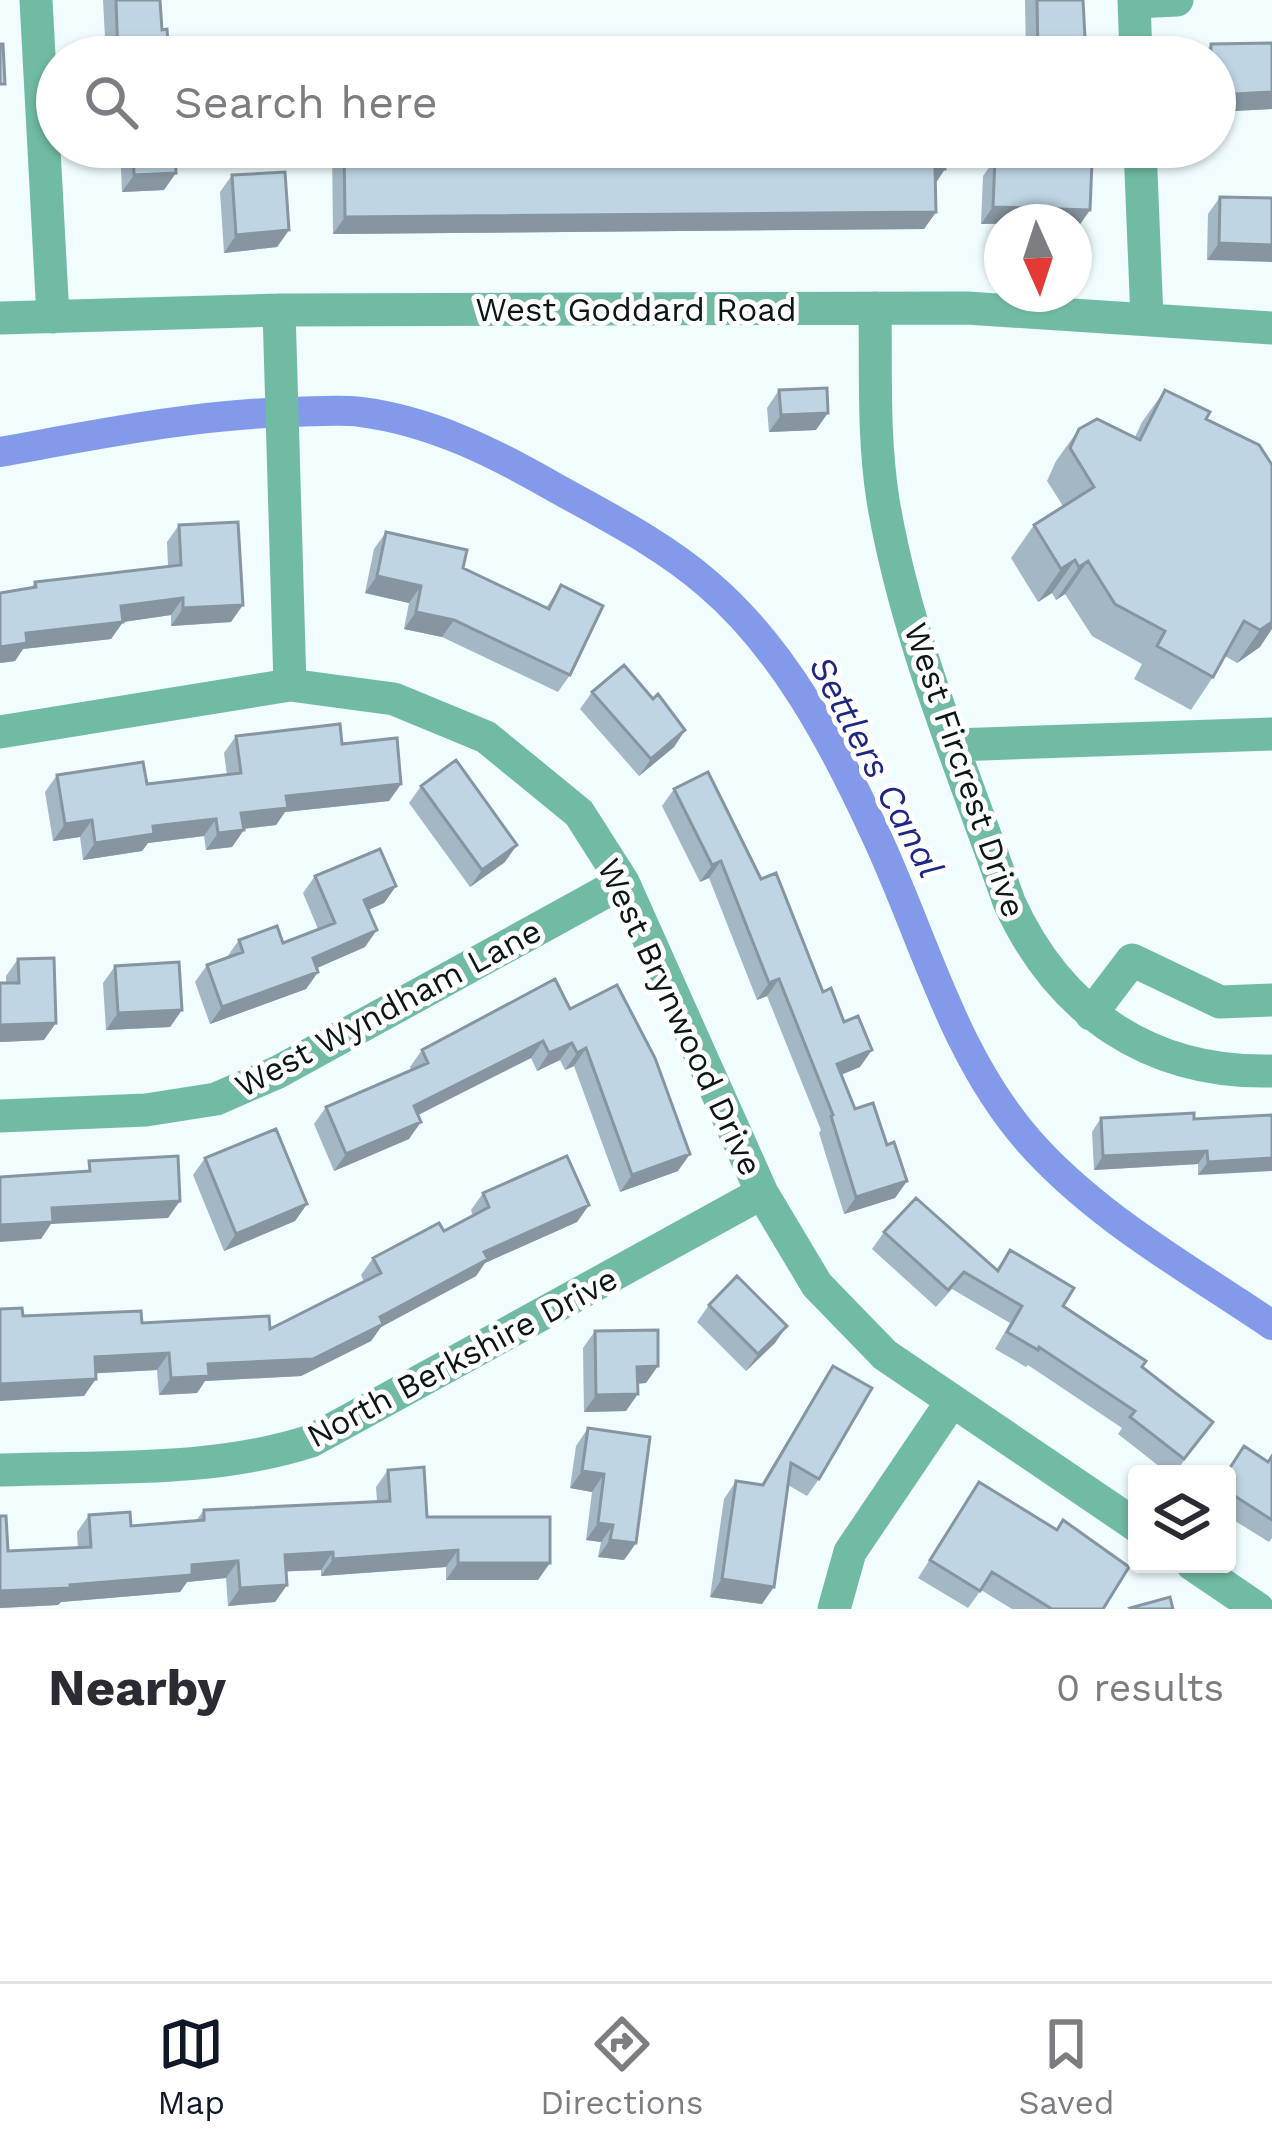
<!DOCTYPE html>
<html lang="en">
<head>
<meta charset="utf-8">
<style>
  body { margin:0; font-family:"Work Sans",sans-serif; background:#f7f7f7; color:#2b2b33 }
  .controls { position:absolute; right:36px; bottom:36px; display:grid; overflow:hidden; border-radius:12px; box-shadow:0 3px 9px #0004 }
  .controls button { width:108px; height:108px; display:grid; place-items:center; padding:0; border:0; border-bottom:3px solid #e1e1e2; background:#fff; color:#2b2b33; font:60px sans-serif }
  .compass { position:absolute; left:984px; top:204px; width:108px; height:108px; border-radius:50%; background:#fff; box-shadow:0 3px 9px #0004; rotate:177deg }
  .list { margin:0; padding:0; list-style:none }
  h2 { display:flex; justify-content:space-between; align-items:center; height:156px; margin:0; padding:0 48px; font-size:51px }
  h2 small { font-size:39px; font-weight:400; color:#7c7c81 }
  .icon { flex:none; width:66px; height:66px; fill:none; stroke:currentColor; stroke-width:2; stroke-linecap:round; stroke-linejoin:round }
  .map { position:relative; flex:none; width:1272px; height:1609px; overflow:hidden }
  .search { position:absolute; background:#fff; box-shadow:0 3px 9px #0004; left:36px; right:36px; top:36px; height:132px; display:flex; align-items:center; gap:30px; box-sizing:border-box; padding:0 42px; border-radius:66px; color:#7c7c81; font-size:45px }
  .sheet { height:372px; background:#fff }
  nav { display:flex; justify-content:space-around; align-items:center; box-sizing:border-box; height:168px; border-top:3px solid #e1e1e2; background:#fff; font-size:33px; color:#7c7c81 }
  nav a { display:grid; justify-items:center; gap:6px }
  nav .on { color:#111827 }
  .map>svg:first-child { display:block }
</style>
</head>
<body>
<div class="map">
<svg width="1272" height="1609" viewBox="0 0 1272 1609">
  <rect width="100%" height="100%" fill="#f0fcfe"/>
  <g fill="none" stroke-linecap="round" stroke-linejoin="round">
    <path stroke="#839aea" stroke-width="30" d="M 0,452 C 95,435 191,415 288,412 C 312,412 337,409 361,412 C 431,421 493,452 554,487 C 606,516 662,544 708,584 C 783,648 833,742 874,831 C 923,934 951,1051 1027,1139 C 1094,1216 1188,1268 1272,1325"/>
    <path stroke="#71bba5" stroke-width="33" d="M 36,0 L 53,317
      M 1134,0 L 1136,57
      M 1134,2 L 1177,0
      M 1140,147 L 1147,319
      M 875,308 C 876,372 873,437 883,500 C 906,638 963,770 1009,902 C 1059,1012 1150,1074 1272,1071
      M 279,310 L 290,685
      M 0,318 L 279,310 L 967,308 L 1272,328
      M 0,732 L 290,685 L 394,699 L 486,737 L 579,813 L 623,882 L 762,1193 L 817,1285 L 885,1355 L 1137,1526
      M 954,745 L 1272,734
      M 1091,1014 L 1132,960 L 1220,1002 L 1272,1000
      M 0,1116 L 146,1110 L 216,1099 L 278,1072 L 623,882
      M 0,1470 C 102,1466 212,1473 311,1441 L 762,1193
      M 1192,1564 L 1258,1609
      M 834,1609 L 850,1552 L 952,1401"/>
  </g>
  <path fill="#a4b7c4" d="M 103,0 L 160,0 L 162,30 L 169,57 L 106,57 Z
    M 1025,0 L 1083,0 L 1086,57 L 1026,57 Z
    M 1272,43 L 1272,109 L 1215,112 L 1215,57 L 1202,57 L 1211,44 Z
    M 120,147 L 175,147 L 164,190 L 122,192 Z
    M 332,147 L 945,147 L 935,183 L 936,212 L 924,229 L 333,234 Z
    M 995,159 L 1092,162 L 1090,210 L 1078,227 L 1074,227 L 1074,222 L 981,224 L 983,176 Z
    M 232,175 L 289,230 L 277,247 L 224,253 L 220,192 Z
    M 1220,197 L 1272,198 L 1207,260 L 1208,214 Z
    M 779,390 L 816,430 L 769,432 L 767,408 Z
    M 1165,390 L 1206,419 L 1259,445 L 1260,647 L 1237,663 L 1225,656 L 1213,677 L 1191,710 L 1134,679 L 1142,664 L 1092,636 L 1065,594 L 1056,600 L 1052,593 L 1038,602 L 1011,558 L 1034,525 L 1063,506 L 1047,481 L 1056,461 L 1079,429 L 1135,437 L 1142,422 Z
    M 179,525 L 231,622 L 171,626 L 171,615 L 123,622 L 111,639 L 23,649 L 15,661 L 0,663 L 0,593 L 31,588 L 35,582 L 168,566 L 167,542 Z
    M 386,532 L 546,608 L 561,585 L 570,675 L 558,692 L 442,637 L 404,629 L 409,603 L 365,593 L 374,549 Z
    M 592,692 L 653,699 L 685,730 L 674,747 L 639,776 L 580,709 Z
    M 236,736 L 342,744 L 401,784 L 389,801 L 285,812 L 276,825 L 244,829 L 232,847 L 206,850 L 204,836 L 148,843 L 142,851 L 83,860 L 80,837 L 53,841 L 45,792 L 57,775 L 147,784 L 227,775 L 224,753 Z
    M 421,786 L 505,862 L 470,887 L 409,803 Z
    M 674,789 L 761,879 L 823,992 L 860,1067 L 841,1075 L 855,1109 L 887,1145 L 907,1181 L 895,1198 L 844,1214 L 819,1133 L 821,1130 L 767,996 L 757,1000 L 709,878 L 700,882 L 662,806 Z
    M 315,876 L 396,886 L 384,903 L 368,910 L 365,947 L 317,968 L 318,972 L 306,989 L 210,1024 L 195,982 L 207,965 L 227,957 L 239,940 L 283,943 L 318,929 L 303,893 Z
    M 18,959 L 44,1040 L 0,1042 L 0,983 L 6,983 L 6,976 Z
    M 115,966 L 182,1010 L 170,1027 L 106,1030 L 103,983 Z
    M 570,1009 L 678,1171 L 620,1192 L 574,1066 L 565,1070 L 560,1060 L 537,1071 L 531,1058 L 418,1115 L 409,1139 L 334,1171 L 314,1124 L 326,1107 L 411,1070 L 410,1067 L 422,1050 Z
    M 1272,1115 L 1198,1175 L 1198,1164 L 1094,1170 L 1092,1132 L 1101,1118 L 1194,1119 Z
    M 205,1158 L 307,1204 L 295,1221 L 224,1251 L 193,1175 Z
    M 483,1193 L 589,1205 L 577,1222 L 485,1263 L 476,1276 L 381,1327 L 371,1341 L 301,1376 L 205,1381 L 197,1393 L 159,1395 L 157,1370 L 96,1373 L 84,1396 L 23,1316 L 270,1329 L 364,1282 L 361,1275 L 373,1258 L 444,1231 L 473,1216 L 471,1210 Z
    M 884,1232 L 996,1270 L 1010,1250 L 1063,1306 L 1213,1422 L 1174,1474 L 1169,1474 L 1118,1434 L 1122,1428 L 1028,1365 L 1026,1367 L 995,1349 L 1010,1323 L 952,1289 L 936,1307 L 872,1249 Z
    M 709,1305 L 775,1343 L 746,1371 L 697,1322 Z
    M 595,1331 L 646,1383 L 637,1384 L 626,1411 L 584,1412 L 583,1348 Z
    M 833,1366 L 819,1479 L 807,1496 L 788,1485 L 762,1604 L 710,1597 L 724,1499 L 736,1481 L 761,1485 Z
    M 588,1428 L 636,1543 L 624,1560 L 598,1557 L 601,1542 L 586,1540 L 592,1492 L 570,1488 L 576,1446 Z
    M 1272,1456 L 1272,1538 L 1269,1542 L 1227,1516 L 1227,1474 L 1268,1462 Z
    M 388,1470 L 427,1517 L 538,1580 L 446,1580 L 446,1567 L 321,1576 L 321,1570 L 286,1571 L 287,1585 L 275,1602 L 228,1606 L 226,1578 L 187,1582 L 180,1592 L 61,1602 L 58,1605 L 0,1608 L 0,1516 L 8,1551 L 78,1548 L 77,1532 L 89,1515 L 131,1526 L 196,1521 L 204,1510 L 377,1501 L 376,1487 Z
    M 979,1482 L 1056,1530 L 1103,1609 L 1012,1609 L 981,1590 L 968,1608 L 918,1578 Z"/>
  <path fill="#8695a0" d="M 1272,92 L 1272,109 L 1215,112 L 1215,95 Z
    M 935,169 L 945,169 L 934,186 Z
    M 176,173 L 164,190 L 122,192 L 134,175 Z
    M 993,207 L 1090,210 L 1078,227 L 1074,227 L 1074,222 L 981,224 Z
    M 936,212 L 924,229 L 333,234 L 345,217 Z
    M 289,230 L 277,247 L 224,253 L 236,235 Z
    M 1219,243 L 1272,245 L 1272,262 L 1207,260 Z
    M 828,413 L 816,430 L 769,432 L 781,415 Z
    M 1075,560 L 1052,593 L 1038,602 L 1061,569 Z
    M 1088,561 L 1065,594 L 1056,600 L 1079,567 Z
    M 377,576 L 421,586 L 409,603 L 365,593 Z
    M 183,598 L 171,615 L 123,622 L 111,639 L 23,649 L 15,661 L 0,663 L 0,647 L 26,633 L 121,606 Z
    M 243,605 L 231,622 L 171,626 L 183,608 Z
    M 416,612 L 454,620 L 442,637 L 404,629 Z
    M 1272,622 L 1272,629 L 1260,647 L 1237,663 L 1260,630 Z
    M 685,730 L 674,747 L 639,776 L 651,759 Z
    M 401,784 L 389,801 L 285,812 L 276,825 L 230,830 L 241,813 L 286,796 Z
    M 216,819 L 204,836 L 148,843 L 142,851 L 83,860 L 95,843 L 153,826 Z
    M 92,820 L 80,837 L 53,841 L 65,824 Z
    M 244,830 L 232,847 L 206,850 L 218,833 Z
    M 517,845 L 505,862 L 470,887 L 482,870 Z
    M 721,861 L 709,878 L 700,882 L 712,865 Z
    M 396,886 L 384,903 L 352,917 L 364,900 Z
    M 377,930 L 365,947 L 301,975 L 313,958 Z
    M 318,972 L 306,989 L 210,1024 L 222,1007 Z
    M 779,979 L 767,996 L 757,1000 L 769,983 Z
    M 182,1010 L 170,1027 L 106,1030 L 118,1013 Z
    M 56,1023 L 44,1040 L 0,1042 L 0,1025 Z
    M 543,1041 L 531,1058 L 402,1123 L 414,1106 Z
    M 572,1043 L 560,1060 L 537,1071 L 549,1053 Z
    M 586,1048 L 574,1066 L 565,1070 L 577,1053 Z
    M 872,1050 L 860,1067 L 825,1081 L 837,1064 Z
    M 421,1122 L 409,1139 L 334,1171 L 346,1154 Z
    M 1207,1151 L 1198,1164 L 1094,1170 L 1103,1156 Z
    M 690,1154 L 678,1171 L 620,1192 L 632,1175 Z
    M 1272,1158 L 1272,1171 L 1198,1175 L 1208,1162 Z
    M 907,1181 L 895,1198 L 844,1214 L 856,1197 Z
    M 180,1201 L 168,1218 L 51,1224 L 41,1239 L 0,1242 L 0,1225 L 52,1208 Z
    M 307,1204 L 295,1221 L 224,1251 L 236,1234 Z
    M 589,1205 L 577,1222 L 485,1263 L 476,1276 L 381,1327 L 371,1341 L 301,1376 L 205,1381 L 197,1393 L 159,1395 L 171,1378 L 208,1364 L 380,1317 L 484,1252 Z
    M 787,1326 L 775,1343 L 746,1371 L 758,1354 Z
    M 169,1353 L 157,1370 L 83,1374 L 95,1357 Z
    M 658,1366 L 646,1383 L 625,1384 L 637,1367 Z
    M 96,1379 L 84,1396 L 0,1401 L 0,1384 Z
    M 638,1394 L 626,1411 L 584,1412 L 596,1395 Z
    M 582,1471 L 604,1474 L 592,1492 L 570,1488 Z
    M 598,1523 L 613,1525 L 601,1542 L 586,1540 Z
    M 610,1540 L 636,1543 L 624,1560 L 598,1557 Z
    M 458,1550 L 446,1567 L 321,1576 L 333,1559 Z
    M 333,1552 L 321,1570 L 273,1572 L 285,1555 Z
    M 238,1561 L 226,1578 L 187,1582 L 180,1592 L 61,1602 L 58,1605 L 0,1608 L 0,1591 L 70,1585 L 192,1565 Z
    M 458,1563 L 550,1563 L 538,1580 L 446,1580 Z
    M 722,1579 L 774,1587 L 762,1604 L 710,1597 Z
    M 287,1585 L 275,1602 L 228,1606 L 240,1588 Z"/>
  <path fill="#bfd5e4" stroke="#8695a0" stroke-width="3" d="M 116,0 L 160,0 L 162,30 L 167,29 L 169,57 L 118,57 Z
    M 1037,0 L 1083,0 L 1086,57 L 1038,57 Z
    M 1272,43 L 1272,92 L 1215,95 L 1215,57 L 1211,57 L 1211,44 Z
    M 0,44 L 3,44 L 5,84 L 0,84 Z
    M 133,147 L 175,147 L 176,173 L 134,175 Z
    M 344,147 L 945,147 L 945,169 L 935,169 L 936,212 L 345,217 Z
    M 995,159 L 1092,162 L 1090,210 L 993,207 Z
    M 285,172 L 289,230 L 236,235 L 232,175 Z
    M 1220,197 L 1272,198 L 1272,245 L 1219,243 Z
    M 827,388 L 828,413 L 781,415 L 779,390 Z
    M 1165,390 L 1210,412 L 1206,419 L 1259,445 L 1272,465 L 1272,622 L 1260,630 L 1244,621 L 1213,677 L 1157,646 L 1165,631 L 1115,604 L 1088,561 L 1079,567 L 1075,560 L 1061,569 L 1034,525 L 1094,487 L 1070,448 L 1079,429 L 1097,419 L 1140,440 Z
    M 238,522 L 243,605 L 183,608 L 183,598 L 121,606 L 123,622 L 26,633 L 27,643 L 0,647 L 0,593 L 36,587 L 35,582 L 181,565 L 179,525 Z
    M 386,532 L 467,550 L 463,568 L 549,609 L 561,585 L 603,606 L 570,675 L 454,620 L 416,612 L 421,586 L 377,576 Z
    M 624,665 L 653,699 L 658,694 L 685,730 L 651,759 L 592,692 Z
    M 340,724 L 342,744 L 397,738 L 401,784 L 286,796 L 288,808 L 241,813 L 244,830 L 218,833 L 216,819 L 153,826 L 154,834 L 95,843 L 92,820 L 65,824 L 57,775 L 143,762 L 147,784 L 241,773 L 236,736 Z
    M 456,760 L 517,845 L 482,870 L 421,786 Z
    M 708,772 L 761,879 L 776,873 L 823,992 L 831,988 L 844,1022 L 858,1016 L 872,1050 L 837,1064 L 855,1109 L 873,1103 L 887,1145 L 894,1142 L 907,1181 L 856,1197 L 831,1116 L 833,1115 L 779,979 L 769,983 L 721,861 L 712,865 L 674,789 Z
    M 380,849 L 396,886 L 364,900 L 377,930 L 313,958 L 318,972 L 222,1007 L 207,965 L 243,952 L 239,940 L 277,926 L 283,943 L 335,923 L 315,876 Z
    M 54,958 L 56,1023 L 0,1025 L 0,983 L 19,983 L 18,959 Z
    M 179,962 L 182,1010 L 118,1013 L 115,966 Z
    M 555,979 L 570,1009 L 617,985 L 655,1058 L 690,1154 L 632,1175 L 586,1048 L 577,1053 L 572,1043 L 549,1053 L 543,1041 L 414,1106 L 421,1122 L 346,1154 L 326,1107 L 428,1063 L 422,1050 Z
    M 1194,1113 L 1194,1119 L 1272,1115 L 1272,1158 L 1208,1162 L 1207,1151 L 1103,1156 L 1101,1118 Z
    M 276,1129 L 307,1204 L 236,1234 L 205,1158 Z
    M 178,1156 L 180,1201 L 52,1208 L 53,1222 L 0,1225 L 0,1177 L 90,1171 L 89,1161 Z
    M 567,1156 L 589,1205 L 484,1252 L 488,1259 L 380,1317 L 383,1324 L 313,1359 L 208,1364 L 209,1376 L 171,1378 L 169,1353 L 95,1357 L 96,1379 L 0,1384 L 0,1309 L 22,1308 L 23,1316 L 141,1311 L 142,1323 L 269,1316 L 270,1329 L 381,1273 L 373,1258 L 439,1223 L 444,1231 L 489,1207 L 483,1193 Z
    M 916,1198 L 998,1271 L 1010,1250 L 1074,1288 L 1063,1306 L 1146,1361 L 1142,1367 L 1213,1422 L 1184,1459 L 1130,1417 L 1135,1411 L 1039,1347 L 1038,1350 L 1007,1332 L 1022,1306 L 964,1272 L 948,1290 L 884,1232 Z
    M 737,1276 L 787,1326 L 758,1354 L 709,1305 Z
    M 658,1330 L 658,1366 L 637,1367 L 638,1394 L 596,1395 L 595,1331 Z
    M 833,1366 L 872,1388 L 819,1479 L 791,1463 L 774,1587 L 722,1579 L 736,1481 L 763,1485 Z
    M 588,1428 L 650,1437 L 636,1543 L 610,1540 L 613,1525 L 598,1523 L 604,1474 L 582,1471 Z
    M 1244,1446 L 1268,1462 L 1272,1456 L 1272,1520 L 1227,1491 L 1226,1474 Z
    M 424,1467 L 427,1517 L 550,1517 L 550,1563 L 458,1563 L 458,1550 L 333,1559 L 333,1552 L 285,1555 L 287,1585 L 240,1588 L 238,1561 L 192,1565 L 192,1575 L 70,1585 L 70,1588 L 0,1591 L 0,1516 L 6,1516 L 8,1551 L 91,1547 L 89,1515 L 130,1512 L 131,1526 L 204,1520 L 204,1510 L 390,1501 L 388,1470 Z
    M 979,1482 L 1057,1530 L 1063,1520 L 1129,1567 L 1103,1609 L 1052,1609 L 992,1572 L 980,1591 L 930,1560 Z
    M 1170,1597 L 1173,1609 L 1131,1609 L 1130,1608 Z"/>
  <g text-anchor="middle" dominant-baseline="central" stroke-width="10" stroke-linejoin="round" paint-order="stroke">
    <g font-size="33" fill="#0b1617" stroke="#fff">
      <text x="636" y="309">West Goddard Road</text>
      <text transform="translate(965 770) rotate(71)">West Fircrest Drive</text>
      <text transform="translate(388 1008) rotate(-28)">West Wyndham Lane</text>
      <text transform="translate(680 1017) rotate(65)">West Brynwood Drive</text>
      <text transform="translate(462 1357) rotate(-28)">North Berkshire Drive</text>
    </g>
    <g font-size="36" font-style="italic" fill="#1e2883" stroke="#fff">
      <text transform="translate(876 767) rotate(62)">Settlers Canal</text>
    </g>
  </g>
</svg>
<div class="controls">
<button><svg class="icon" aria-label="layers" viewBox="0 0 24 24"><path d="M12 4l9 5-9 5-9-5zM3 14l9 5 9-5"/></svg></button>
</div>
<svg class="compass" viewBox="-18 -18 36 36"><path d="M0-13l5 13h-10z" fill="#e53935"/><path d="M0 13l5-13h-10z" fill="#7c7c81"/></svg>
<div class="search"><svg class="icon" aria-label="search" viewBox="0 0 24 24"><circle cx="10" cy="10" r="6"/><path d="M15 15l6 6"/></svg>Search here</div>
</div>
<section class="sheet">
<h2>Nearby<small>0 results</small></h2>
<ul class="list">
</ul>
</section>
<nav>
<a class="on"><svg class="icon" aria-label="map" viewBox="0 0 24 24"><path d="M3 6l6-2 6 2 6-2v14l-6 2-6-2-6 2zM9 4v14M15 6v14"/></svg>Map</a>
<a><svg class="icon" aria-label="directions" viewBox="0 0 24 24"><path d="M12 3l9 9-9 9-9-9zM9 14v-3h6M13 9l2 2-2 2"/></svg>Directions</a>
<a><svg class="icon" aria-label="saved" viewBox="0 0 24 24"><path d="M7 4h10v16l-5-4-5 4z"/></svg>Saved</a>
</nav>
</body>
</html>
